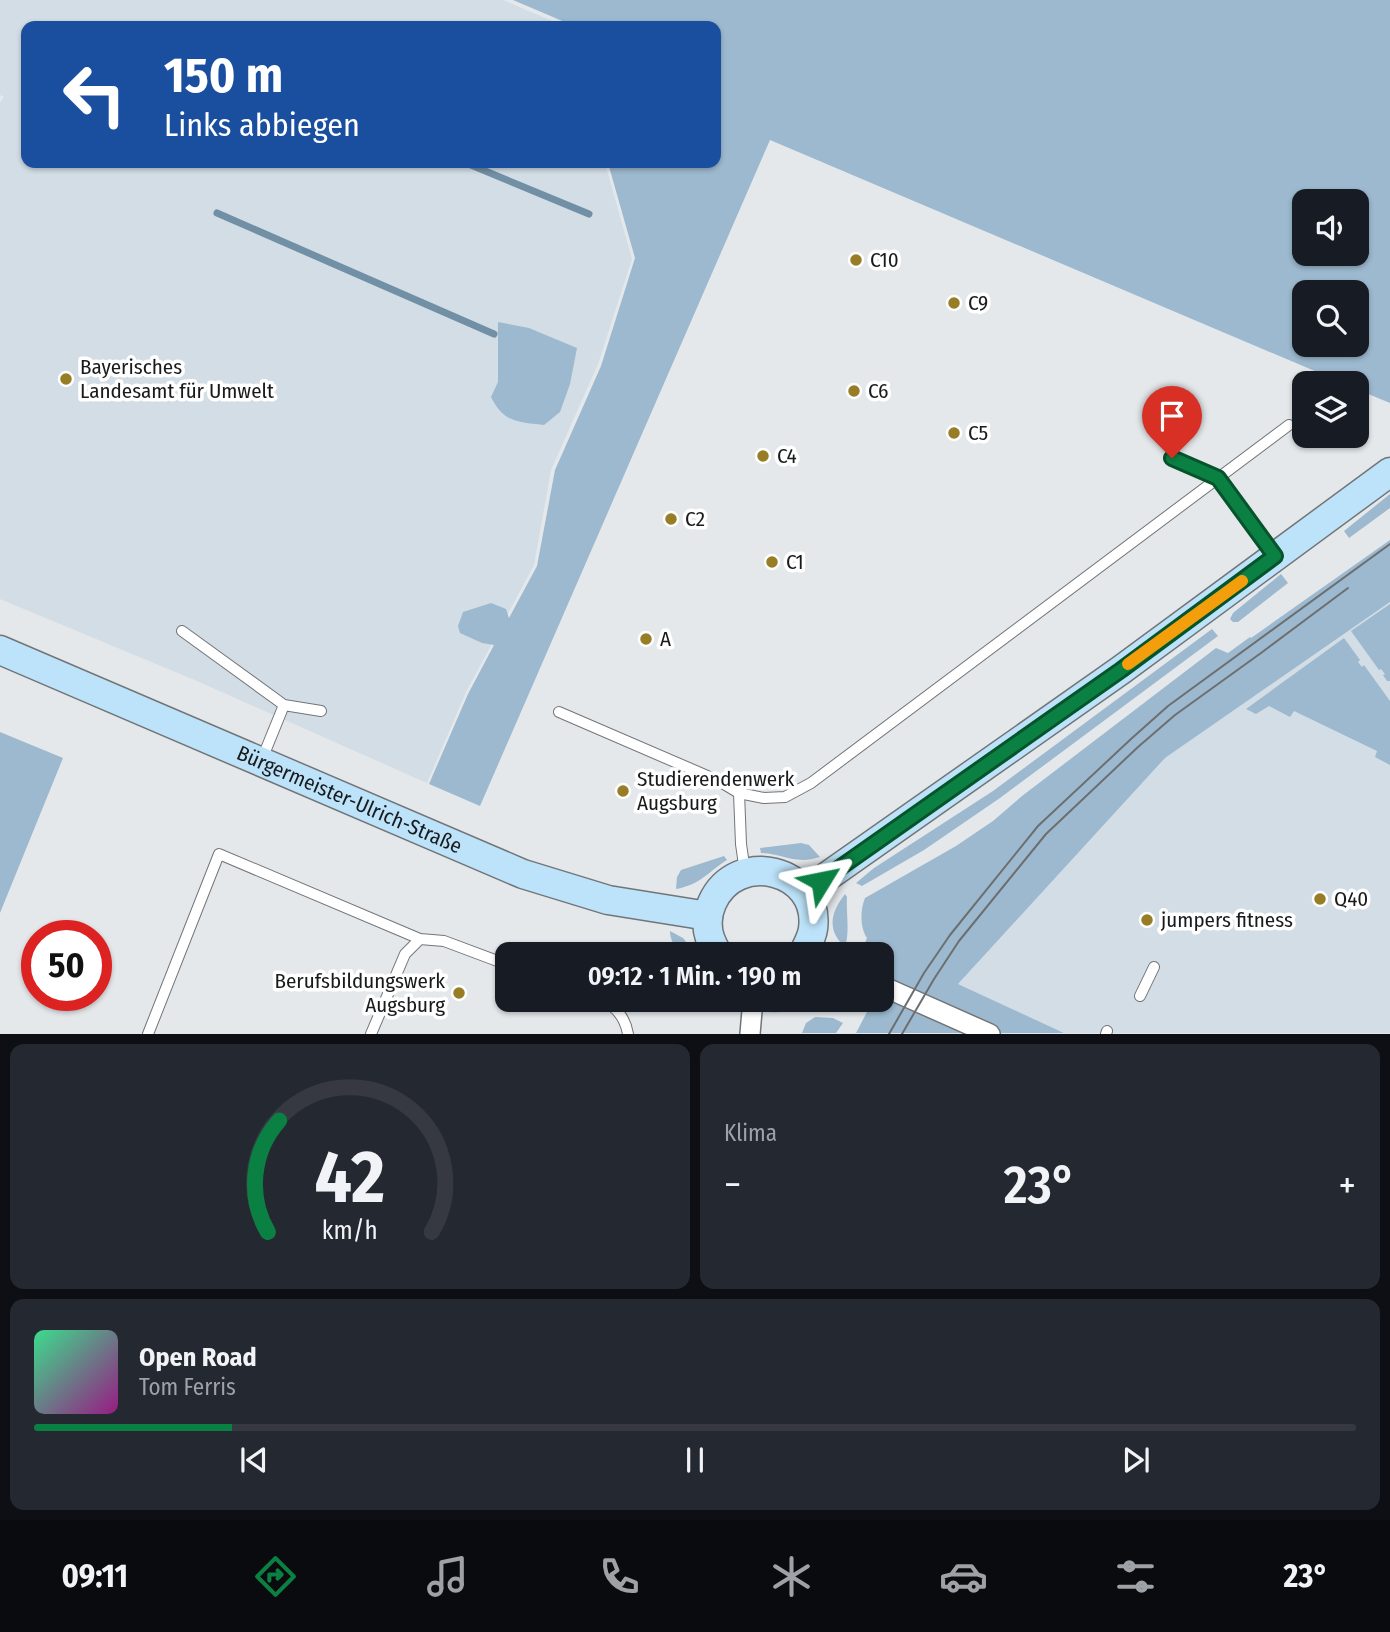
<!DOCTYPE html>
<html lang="de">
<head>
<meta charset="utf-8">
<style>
	body { margin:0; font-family:"Fira Sans Condensed",sans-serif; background:#242831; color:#f1f3f6; height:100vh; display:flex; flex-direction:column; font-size:26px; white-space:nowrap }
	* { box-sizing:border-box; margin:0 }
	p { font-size:23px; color:#9ea1a6 }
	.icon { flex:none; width:38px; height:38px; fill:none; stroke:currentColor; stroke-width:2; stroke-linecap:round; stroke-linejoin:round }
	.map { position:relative; height:1034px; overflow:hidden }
	.drawer { display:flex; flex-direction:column; gap:10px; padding:10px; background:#0d0f14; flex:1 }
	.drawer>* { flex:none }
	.top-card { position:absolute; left:21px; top:21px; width:700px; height:147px; border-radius:14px; box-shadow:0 2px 5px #0004; background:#1a4fa0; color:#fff; overflow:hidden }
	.controls { position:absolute; left:1292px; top:189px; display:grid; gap:14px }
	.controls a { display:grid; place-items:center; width:77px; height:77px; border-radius:14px; background:#171b24; box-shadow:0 2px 5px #0004; font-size:35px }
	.speed { position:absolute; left:21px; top:920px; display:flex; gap:14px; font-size:35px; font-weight:700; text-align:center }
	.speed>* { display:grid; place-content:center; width:91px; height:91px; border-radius:50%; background:#171b24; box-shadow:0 2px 5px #0004; line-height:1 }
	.speed .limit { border:10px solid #d22; background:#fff; color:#111 }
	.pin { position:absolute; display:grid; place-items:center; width:60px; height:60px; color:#fff; margin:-72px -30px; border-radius:50% 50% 50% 0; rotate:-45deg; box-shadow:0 0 7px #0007 }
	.pin .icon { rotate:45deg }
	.me { position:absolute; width:77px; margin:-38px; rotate:55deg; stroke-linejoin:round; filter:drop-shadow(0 0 5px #0008) }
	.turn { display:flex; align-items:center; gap:24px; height:147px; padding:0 28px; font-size:32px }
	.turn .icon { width:91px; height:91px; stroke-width:2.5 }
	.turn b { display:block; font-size:49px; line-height:60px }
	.big { font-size:52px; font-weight:600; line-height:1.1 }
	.drawer .widget { flex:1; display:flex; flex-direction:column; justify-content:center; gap:10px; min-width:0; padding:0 24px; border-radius:14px; background:#242831 }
	.drawer .dial { align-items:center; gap:0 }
	.dial svg { height:182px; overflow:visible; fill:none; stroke:#363941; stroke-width:7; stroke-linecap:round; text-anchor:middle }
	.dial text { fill:#f1f3f6; stroke:none }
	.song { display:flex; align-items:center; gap:21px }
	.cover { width:84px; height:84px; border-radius:10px; background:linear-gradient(135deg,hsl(150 70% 55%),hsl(310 70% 35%)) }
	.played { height:7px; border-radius:4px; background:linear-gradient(90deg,#0b8043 15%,#363941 15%) }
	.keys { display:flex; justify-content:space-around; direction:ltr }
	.heat { display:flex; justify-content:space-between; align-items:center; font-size:38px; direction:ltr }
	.drawer .tiles { flex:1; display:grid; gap:10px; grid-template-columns:1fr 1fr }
	.widget:last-child { grid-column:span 2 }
	.trip { position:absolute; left:495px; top:942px; width:399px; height:70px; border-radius:14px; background:#171b24; box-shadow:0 2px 5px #0004; font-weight:600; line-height:70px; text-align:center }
	.dock { display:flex; height:112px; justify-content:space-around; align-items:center; background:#090b0e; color:#9ea1a6 }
	.dock .icon { width:49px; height:49px }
	.dock .active { color:#0b8043 }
	.dock b { font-size:32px; color:#f1f3f6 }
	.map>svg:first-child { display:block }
</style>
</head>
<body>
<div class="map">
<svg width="1390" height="1034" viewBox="0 0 1390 1034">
	<rect width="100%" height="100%" fill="#e4e8eb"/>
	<!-- built -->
	<path fill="#d3dde5" d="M0 0H503L564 26H26V163H605L632 259 598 364 551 470 534 565 466 692 427 783 197 681 0 599V103L4 97 0 95Z
		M1390 602V1033H1064L958 984 1165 758Z"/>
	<!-- green -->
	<path fill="#9db9cf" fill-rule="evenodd" d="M513 0H1390V403L1356 389V383H1343L770 140 480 806 429 784 468 694 494 645 482 643 460 633 458 626 463 612 491 603 506 609 509 618 537 566 555 470 601 366 635 258 608 163H716V26H574ZM1304 201H1356V254H1304ZM1304 292H1356V345H1304Z
		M498 322 529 328 577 348 570 384 560 412 544 425C518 422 504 423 491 397L498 382Z
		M1390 494V508L1349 538 1344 531Z
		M1390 540V602L1165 758 958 984 1064 1033H856L867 1012 845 1004 838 999H862L872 1004 875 999H882V987L889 974 882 970V954H860L867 938C860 928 860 910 865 898L956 846 993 821 1022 796 1216 648 1228 653 1250 637 1251 638Z
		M1281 574 1288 583 1238 622H1233L1230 619 1233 613Z
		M1390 604V681H1387L1383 675 1385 674 1381 669 1379 670 1351 631Z
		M1212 629 1218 636 1000 798 924 850 862 886 856 883 874 868 993 791Z
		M1344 638 1360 660 1358 662 1362 667 1364 665 1390 701V765L1375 757 1377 751 1294 711 1290 717 1269 706 1256 714 1246 709Z
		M0 732 63 758 0 913Z
		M801 843 809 845 820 857C795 865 784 854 761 853L760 848Z
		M724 856 727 860C708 872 700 885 676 889L677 877 681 870Z
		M845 894 847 897C846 914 850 932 845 947 826 930 831 912 845 894Z
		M670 931 683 938 696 954C682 954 670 946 670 931Z
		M773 999H815C801 1011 785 1013 768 1012Z
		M815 1017 833 1018 843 1023 836 1033H802L806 1023Z"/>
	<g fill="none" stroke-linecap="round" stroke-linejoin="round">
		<!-- stream -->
		<path stroke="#718fa5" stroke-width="7" d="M466 163 589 214
			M217 213 494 334"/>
		<defs>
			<path id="lane" d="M1172 458 1218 478 1275 556
				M182 631 284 705 262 759
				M284 705 321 711
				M559 712 719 781 739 793 764 798 785 797 811 783 1289 425
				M739 793 741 844 745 872
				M1140 996 1154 967
				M599 999C615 1005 625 1017 628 1034
				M148 1034 219 854 420 939
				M371 1034 405 954 420 939 444 941 508 965
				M1106 1034 1107 1031"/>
			<path id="street" d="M882 986 990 1034
				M750 1034 753 999"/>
			<g id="secondary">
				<path id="s1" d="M0 650 523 874 608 900 708 916"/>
				<path d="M805 892 1121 670 1390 472"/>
				<path d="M718 954C707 938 704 921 712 903 736 848 821 869 813 929 812 937 807 946 803 954"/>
			</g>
		</defs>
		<!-- lane casing -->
		<use href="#lane" stroke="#727578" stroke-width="12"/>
		<!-- street casing -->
		<use href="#street" stroke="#727578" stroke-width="22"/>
		<!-- secondary casing -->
		<use href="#secondary" stroke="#727578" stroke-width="31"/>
		<!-- lane -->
		<use href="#lane" stroke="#fff" stroke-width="10"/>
		<!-- street -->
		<use href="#street" stroke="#fff" stroke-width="19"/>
		<!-- secondary -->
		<use href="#secondary" stroke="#bde3fa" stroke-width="28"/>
		<!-- tram -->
		<path stroke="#6c6f70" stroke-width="2" d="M889 1034 924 973 950 935 1038 826 1131 739 1168 706 1390 544
			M902 1034 934 979 959 941 1046 834 1138 747 1175 715 1261 653 1348 588"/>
	</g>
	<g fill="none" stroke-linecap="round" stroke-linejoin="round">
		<defs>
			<path id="route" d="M821 881 1121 670 1275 556 1218 478 1172 458"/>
		</defs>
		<!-- route casing -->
		<use href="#route" stroke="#07532c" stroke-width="18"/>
		<!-- route -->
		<use href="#route" stroke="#0b8043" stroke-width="12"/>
		<!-- slow -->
		<path stroke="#f59e0b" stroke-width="12" d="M1128 664 1242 581"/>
	</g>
	<!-- markers -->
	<g fill="#977d25" stroke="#fff" stroke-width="2.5">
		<circle cx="856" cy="260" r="7"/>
		<circle cx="954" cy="303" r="7"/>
		<circle cx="66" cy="379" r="7"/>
		<circle cx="854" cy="391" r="7"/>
		<circle cx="954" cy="433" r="7"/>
		<circle cx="763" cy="456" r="7"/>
		<circle cx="671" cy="519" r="7"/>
		<circle cx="772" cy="562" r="7"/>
		<circle cx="646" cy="639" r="7"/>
		<circle cx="623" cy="791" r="7"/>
		<circle cx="1320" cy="899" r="7"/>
		<circle cx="1147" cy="920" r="7"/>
		<circle cx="459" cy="993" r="7"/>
	</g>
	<g text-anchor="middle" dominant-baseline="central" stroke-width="7" stroke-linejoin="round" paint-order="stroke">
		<!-- poi labels -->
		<g font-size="21" fill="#191a1b" stroke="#fff" text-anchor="start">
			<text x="870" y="260">C10</text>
			<text x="968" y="303">C9</text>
			<text x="80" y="367">Bayerisches<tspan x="80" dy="24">Landesamt für Umwelt</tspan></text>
			<text x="868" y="391">C6</text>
			<text x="968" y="433">C5</text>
			<text x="777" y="456">C4</text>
			<text x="685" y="519">C2</text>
			<text x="786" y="562">C1</text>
			<text x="660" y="639">A</text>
			<text x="637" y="779">Studierendenwerk<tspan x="637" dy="24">Augsburg</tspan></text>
			<text x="1334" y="899">Q40</text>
			<text x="1161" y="920">jumpers fitness</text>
			<text x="445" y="981" text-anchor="end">Berufsbildungswerk<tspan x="445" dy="24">Augsburg</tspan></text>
		</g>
		<!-- street labels -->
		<g font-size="21" fill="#191a1b" stroke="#fff">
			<text stroke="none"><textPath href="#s1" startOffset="380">Bürgermeister-Ulrich-Straße</textPath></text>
		</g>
	</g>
</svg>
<div class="controls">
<a><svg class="icon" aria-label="sound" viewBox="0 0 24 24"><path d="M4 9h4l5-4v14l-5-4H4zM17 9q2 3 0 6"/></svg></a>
<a><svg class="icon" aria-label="search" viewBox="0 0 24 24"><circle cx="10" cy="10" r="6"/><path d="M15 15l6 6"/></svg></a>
<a><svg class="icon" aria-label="layers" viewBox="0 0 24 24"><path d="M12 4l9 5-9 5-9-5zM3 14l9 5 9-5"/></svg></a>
</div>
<div class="speed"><div class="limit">50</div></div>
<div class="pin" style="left:1172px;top:458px;background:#d93025"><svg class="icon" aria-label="arrive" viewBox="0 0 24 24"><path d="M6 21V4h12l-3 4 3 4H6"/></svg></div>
<svg class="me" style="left:821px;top:881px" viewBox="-20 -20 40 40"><path d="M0-17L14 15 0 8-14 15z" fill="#0b8043" stroke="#fff" stroke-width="4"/></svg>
<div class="trip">09:12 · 1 Min. · 190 m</div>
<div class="top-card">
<div class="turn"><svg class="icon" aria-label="left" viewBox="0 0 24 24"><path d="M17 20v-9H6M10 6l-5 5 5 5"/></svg><div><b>150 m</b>Links abbiegen</div></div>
</div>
</div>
<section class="drawer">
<div class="tiles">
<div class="widget dial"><svg viewBox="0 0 100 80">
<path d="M14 69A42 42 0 1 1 86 69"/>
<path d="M14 69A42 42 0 0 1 19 20" stroke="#0b8043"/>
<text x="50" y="56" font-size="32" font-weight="700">42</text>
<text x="50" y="72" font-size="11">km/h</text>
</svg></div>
<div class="widget"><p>Klima</p>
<div class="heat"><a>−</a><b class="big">23°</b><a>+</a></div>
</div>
<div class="widget">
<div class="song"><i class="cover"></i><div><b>Open Road</b><p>Tom Ferris</p></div></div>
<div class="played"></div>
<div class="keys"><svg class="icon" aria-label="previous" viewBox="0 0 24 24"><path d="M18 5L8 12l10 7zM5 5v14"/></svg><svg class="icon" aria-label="pause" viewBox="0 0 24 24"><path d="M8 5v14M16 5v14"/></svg><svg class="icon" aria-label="next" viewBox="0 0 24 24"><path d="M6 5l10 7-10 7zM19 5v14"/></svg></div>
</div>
</div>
</section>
<nav class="dock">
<b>09:11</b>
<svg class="icon active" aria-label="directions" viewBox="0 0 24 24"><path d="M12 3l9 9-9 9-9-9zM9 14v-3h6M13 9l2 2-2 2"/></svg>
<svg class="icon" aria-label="music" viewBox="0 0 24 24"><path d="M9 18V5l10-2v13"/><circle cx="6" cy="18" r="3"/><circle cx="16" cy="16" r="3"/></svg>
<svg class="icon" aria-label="phone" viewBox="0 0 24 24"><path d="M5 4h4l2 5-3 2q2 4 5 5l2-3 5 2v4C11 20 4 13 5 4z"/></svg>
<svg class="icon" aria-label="climate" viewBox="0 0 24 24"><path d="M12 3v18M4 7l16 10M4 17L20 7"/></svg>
<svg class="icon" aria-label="car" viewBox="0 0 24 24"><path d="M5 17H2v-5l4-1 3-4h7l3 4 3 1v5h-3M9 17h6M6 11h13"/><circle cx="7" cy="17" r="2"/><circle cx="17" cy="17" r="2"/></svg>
<svg class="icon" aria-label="filters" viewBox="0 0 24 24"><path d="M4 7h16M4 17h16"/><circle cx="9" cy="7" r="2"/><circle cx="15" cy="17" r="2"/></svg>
<b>23°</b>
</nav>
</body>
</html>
